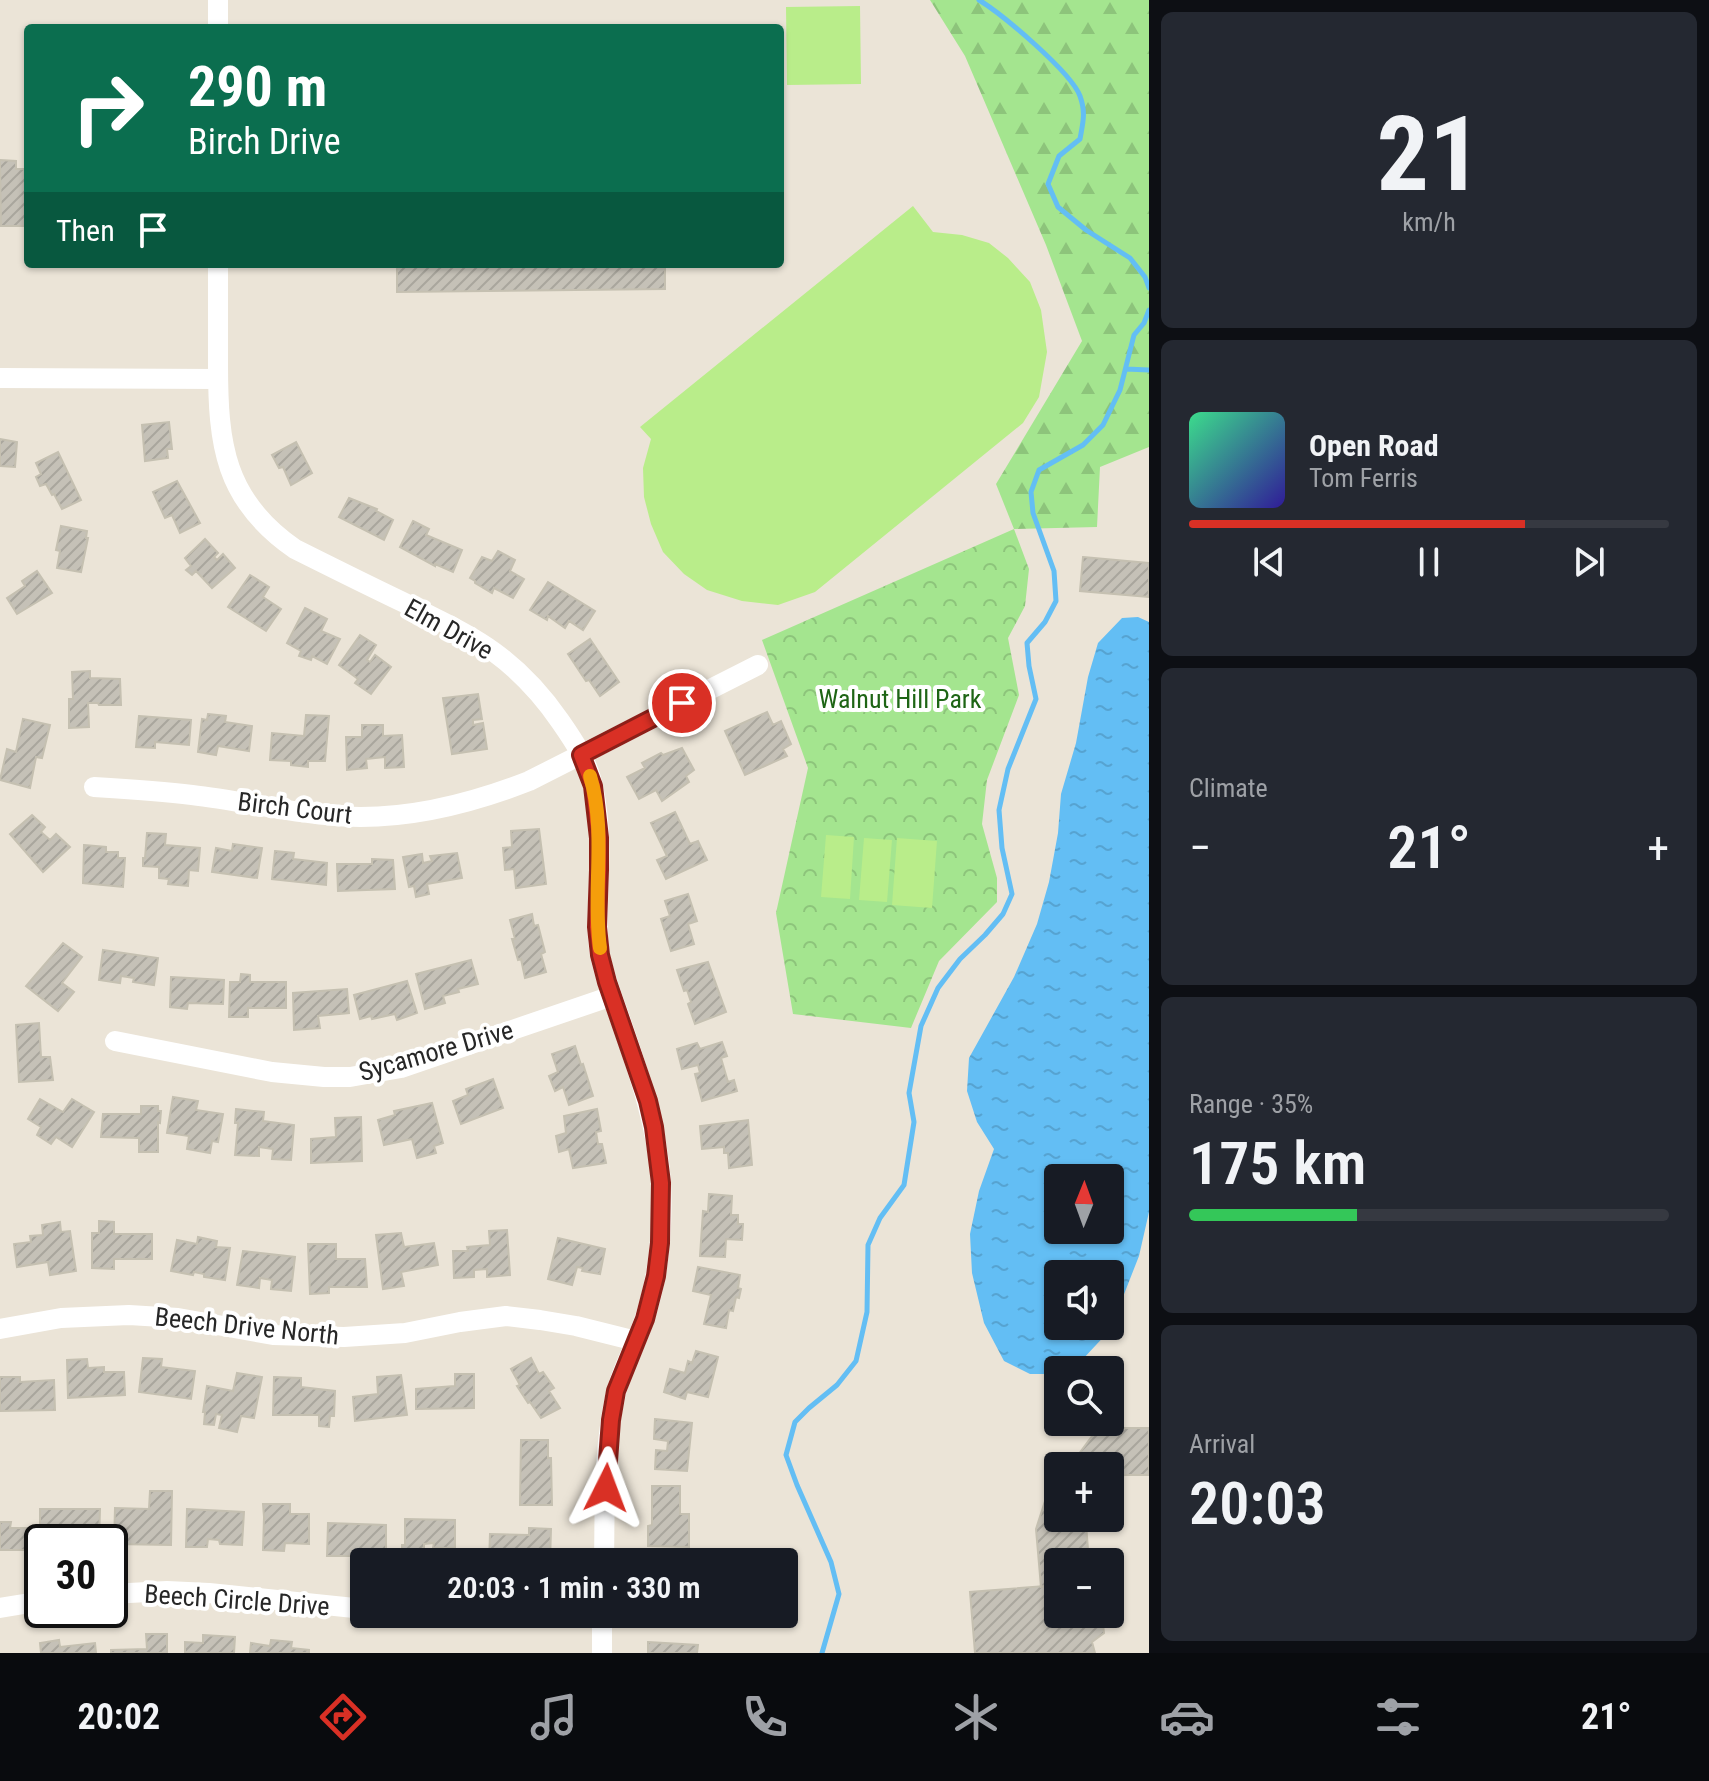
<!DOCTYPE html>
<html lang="en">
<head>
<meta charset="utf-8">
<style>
	body { margin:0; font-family:"Roboto Condensed",sans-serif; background:#242831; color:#f1f3f6; height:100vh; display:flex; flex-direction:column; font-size:30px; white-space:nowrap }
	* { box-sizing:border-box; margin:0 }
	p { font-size:26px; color:#9ea1a6 }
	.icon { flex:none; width:44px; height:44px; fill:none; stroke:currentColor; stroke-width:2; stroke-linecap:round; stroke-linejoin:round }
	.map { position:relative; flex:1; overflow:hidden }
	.drawer { display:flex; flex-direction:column; gap:12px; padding:12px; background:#0d0f14; width:560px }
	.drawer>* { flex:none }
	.banner { position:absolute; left:24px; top:24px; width:760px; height:244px; border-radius:8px; box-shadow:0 2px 6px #0004; background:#0b6e4f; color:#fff; overflow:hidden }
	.needle { width:52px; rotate:1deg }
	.buttons { position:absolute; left:1044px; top:1164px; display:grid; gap:16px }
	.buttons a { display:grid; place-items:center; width:80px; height:80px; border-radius:8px; background:#171b24; box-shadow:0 2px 6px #0004; font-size:40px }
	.speed { position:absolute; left:24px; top:1524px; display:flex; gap:16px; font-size:40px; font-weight:700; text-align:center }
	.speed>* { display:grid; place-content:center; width:104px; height:104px; border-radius:50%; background:#171b24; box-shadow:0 2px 6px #0004; line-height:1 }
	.speed .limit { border:4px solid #111; border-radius:12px; background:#fff; color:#111 }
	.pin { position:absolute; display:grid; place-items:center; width:68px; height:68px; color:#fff; margin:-34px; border:4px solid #fff; border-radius:50%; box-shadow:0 2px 8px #0007 }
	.me { position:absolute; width:88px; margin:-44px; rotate:3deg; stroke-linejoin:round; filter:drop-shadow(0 0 6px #0008) }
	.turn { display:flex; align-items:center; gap:28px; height:168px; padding:0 32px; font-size:36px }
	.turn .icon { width:104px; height:104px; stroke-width:2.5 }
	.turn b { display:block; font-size:56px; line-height:68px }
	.then { display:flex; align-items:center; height:76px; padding:0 32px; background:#0003; gap:16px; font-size:30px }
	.big { font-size:60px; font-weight:600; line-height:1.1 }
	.drawer .widget { flex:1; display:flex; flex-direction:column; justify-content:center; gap:12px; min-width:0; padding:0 28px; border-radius:12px; background:#242831 }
	.drawer .dial { align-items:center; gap:0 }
	.dial b { font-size:104px; line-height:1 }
	.song { display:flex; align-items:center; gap:24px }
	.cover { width:96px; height:96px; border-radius:12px; background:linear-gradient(135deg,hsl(150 70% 55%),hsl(250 70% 35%)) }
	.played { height:8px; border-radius:4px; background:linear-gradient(90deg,#d93025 70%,#363941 70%) }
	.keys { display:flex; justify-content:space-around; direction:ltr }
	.heat { display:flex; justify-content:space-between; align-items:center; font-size:44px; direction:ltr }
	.charge { height:12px; border-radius:6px; background:linear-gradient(90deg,#34c759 35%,#363941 0) }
	.trip { position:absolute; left:350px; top:1548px; width:448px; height:80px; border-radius:8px; background:#171b24; box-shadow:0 2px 6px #0004; font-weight:600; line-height:80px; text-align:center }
	.tab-bar { display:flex; height:128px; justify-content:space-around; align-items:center; background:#090b0e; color:#9ea1a6 }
	.tab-bar .icon { width:56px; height:56px }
	.tab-bar .on { color:#d93025 }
	.tab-bar b { font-size:36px; color:#f1f3f6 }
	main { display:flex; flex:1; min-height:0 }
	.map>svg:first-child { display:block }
</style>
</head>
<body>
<main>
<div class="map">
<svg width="1149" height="1653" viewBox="0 0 1149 1653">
	<defs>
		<pattern id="forest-firs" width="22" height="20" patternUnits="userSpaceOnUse" patternTransform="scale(2)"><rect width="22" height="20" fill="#a4e58f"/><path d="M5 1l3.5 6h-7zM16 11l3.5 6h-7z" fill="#8dc47b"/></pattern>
		<pattern id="park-crowns" width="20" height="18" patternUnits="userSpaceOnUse" patternTransform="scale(2)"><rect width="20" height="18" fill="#a4e58f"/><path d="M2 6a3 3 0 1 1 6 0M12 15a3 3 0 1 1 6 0" fill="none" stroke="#8dc47b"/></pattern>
		<pattern id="water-ripples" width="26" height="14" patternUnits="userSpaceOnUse" patternTransform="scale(2)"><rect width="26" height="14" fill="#63bef4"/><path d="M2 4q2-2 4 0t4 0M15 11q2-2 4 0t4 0" fill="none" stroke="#56a3d1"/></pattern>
		<pattern id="building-hatch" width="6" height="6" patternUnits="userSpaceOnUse" patternTransform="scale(2)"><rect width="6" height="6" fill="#c5c1b7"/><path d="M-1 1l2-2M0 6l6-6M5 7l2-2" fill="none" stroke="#a9a69d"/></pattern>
	</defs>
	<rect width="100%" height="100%" fill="#ebe4d7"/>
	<!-- forest -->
	<path fill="url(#forest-firs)" d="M930 0H1149V447L1100 467 1097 527 1014 529 996 484 1082 341 1046 245 965 56Z"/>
	<!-- park -->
	<path fill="url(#park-crowns)" d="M1014 529 1029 569 1025 606 1008 638 1019 695 987 780 982 824 997 878V902L939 961 911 1028 793 1014 776 913 808 768 762 640Z"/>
	<!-- pitch -->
	<path fill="#b9ed8a" d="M860 6 861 84 787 85 786 7Z
		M913 206 933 232 962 235 989 243 1008 258 1030 282 1041 310 1047 352 1039 397 1023 423 815 592 778 605 742 601 707 590 684 574 663 552 651 524 644 497 643 468 651 439 640 427Z
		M826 835 854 837 850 899 821 897Z
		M864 838 892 840 887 902 859 900Z
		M897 838 937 841 932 908 892 905Z"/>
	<!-- water -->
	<path fill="url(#water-ripples)" fill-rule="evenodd" d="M1138 617 1149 622V1212L1139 1256 1110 1330 1082 1360 1063 1370H1058V1373L1054 1374H1030L1004 1361 984 1323 972 1273 970 1234 979 1191 994 1149 977 1122 967 1091 969 1058 1014 977 1037 924 1049 882 1058 833 1061 794 1076 743 1088 677 1098 643 1122 618ZM1058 1178H1110V1230H1058ZM1058 1274H1110V1326H1058Z"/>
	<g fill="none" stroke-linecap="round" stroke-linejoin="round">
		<!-- stream -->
		<path stroke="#63bef4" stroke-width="5" d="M979 0C1002 14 1071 72 1080 96 1086 113 1083 122 1080 139L1059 156 1048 184 1058 207 1086 230 1130 258 1145 277 1149 288
			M1126 369 1149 370
			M822 1653 839 1594 831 1562 797 1485 786 1455 795 1422 809 1408 837 1385 856 1361 867 1312 868 1245 880 1218 904 1185 914 1122 909 1093 921 1026 938 988 960 959 985 935 1003 914 1012 894 1002 848 999 810 1008 769 1036 699 1029 666 1027 643 1045 622 1056 601 1054 571 1033 513 1031 492 1039 470 1083 445 1103 425 1120 390 1134 335 1144 323 1149 310"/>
	</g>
	<!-- building -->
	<path fill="url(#building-hatch)" stroke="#c5c0b1" stroke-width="2" d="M0 160 16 161V169H28V226H1Z
		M397 264H665V289L397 292Z
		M169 422 172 449H167L168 458 145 461 142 425Z
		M0 439 17 442 15 467 0 466Z
		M296 442 312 473 291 485 283 467 279 468 272 455Z
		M58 452 81 500 62 509 54 494 52 495 46 484 40 486 36 477 41 474 36 463Z
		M177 481 200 523 180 533 172 515 165 518 153 492Z
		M349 498 377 509 376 511 393 520 384 540 339 517Z
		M413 521 429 529 426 535 462 550 453 572 435 564V566L400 547Z
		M61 526 87 531 86 538H88L81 572 57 568 60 551 56 550Z
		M205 539 218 553 214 557 217 560 223 554 235 568 212 588 196 571 192 575 186 570 191 566 185 558Z
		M498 551 515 560 510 571 524 579 513 598 494 588 492 593 475 583V581L470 578 482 557 492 561Z
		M1083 557 1149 563V597L1080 591Z
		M37 571 52 593 17 614 7 598 25 586 22 581Z
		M250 575 269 587 263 597 281 609 266 631 228 607Z
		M548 582 595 611 583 630 569 621 565 628 548 616 547 620 530 610Z
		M305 608 327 619 321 631 340 639 327 664 312 656 311 660 299 656 301 651 287 643Z
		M360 635 376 645 367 660 370 662 375 655 391 667 371 694 355 683 358 679 339 665Z
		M590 639 619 682 600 696 589 680 586 681 568 654Z
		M90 671V678L120 679 121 705H99L98 703H88L89 727 69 728V699H73L72 672Z
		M478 694 482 719 473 720V725L483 723 487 749 452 754 443 698Z
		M767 712 773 725 781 721 791 744 783 749 787 756 745 775 725 731Z
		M208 714 226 716 225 722 252 726 249 751 218 746 216 755 198 752 202 719 207 720Z
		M306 715 329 716 325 761H308V767L291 765V761L270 760 272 733 304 736Z
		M139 716 191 720 189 745 155 742V748L136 747Z
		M23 719 50 725 42 758 36 757 30 788 0 780 7 749 16 752Z
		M362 725H383V736L402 735 404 767 385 768V757L366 759 367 768 347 770 346 737H362Z
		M682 748 694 770 686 776 689 782 662 801 656 790 639 799 627 777 645 768 642 763 661 753 663 755Z
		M675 812 690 844 698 841 707 860 666 879 657 860 667 856 651 823Z
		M32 815 45 827 41 832 50 840 56 834 70 847 43 872 10 834Z
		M539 829 546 884 516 888 514 869 505 870 503 848 512 847 511 831Z
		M147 833 166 834 165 845 200 848 198 871 189 870 188 886 168 884 169 879 159 878V867L143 866V858H145Z
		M233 844 262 848 257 878 212 872 216 848 232 851Z
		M84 845 106 847V852H118V858H125L123 887 83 883Z
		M275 851 294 853 293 859 327 863 326 885 272 879Z
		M457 853 462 878 427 884 429 894 416 897 414 886 409 887 403 857 422 854 423 863 432 861 430 856Z
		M372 859 393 860 395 889 338 891 337 864H372Z
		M688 894 697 921 688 924 694 944 671 951 661 919 670 916 665 901Z
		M532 914 534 926 538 925 545 952 541 954 546 972 525 978 521 959 518 960 512 939H515L510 920Z
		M63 943 82 957 62 983 74 992 58 1011 26 986Z
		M103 950 158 958 154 985 133 982 134 978 121 976 120 983 99 980Z
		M471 960 478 984 458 989 459 992 443 996 445 1003 425 1009 416 974Z
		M708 962 726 1012 695 1024 688 1004 691 1002 687 990 684 991 677 970Z
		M241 974 250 975V982H286V1008H248V1017H229L230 982H240Z
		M171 977 224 980 223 1004 188 1003 187 1009 170 1007Z
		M407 981 417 1013 397 1020 395 1014 372 1019 371 1016 360 1019 354 995Z
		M347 989 349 1013 318 1016 320 1028 294 1030 293 993Z
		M39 1023 41 1057H50L53 1080 19 1082 16 1025Z
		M722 1042 727 1056 721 1058 728 1082 734 1080 737 1091 702 1101 695 1074 700 1073 698 1065 682 1069 677 1049 697 1043 700 1049Z
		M575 1046 581 1065 583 1064 593 1096 569 1105 563 1087 555 1091 549 1076 558 1072 552 1054Z
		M493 1079 503 1108 461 1124 453 1101 468 1095 466 1089Z
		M173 1097 198 1101 196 1110 223 1114 218 1142 212 1141 210 1153 187 1149 189 1136 167 1133Z
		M40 1099 63 1112 72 1099 94 1112 72 1147 56 1137 51 1144 37 1135 41 1127 28 1119Z
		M432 1103 443 1143 434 1146 436 1153 417 1158 412 1139 384 1145 378 1120 395 1115 394 1111Z
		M141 1106H158V1111H161L160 1123 158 1122V1152H139V1138L101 1137 103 1114H141Z
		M236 1109 264 1112 263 1121 294 1125 291 1160 272 1159 273 1149 259 1147V1156L235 1155 238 1123H235Z
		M597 1109 601 1131 596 1132 598 1144H602L606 1163 573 1168 569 1149 559 1152 556 1136 566 1133 564 1116Z
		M361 1117 362 1161 311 1163V1139L336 1137 335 1118Z
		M748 1120 752 1165 729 1168 728 1153H724V1147L702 1149 700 1126Z
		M709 1194 732 1196 731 1215H738V1224H743L742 1240 726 1239 725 1257 700 1256 703 1211 708 1212Z
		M99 1221 114 1222V1234H152V1259H114V1269L92 1268V1233H99Z
		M60 1222 61 1232 70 1231 76 1271 50 1275 48 1262 17 1267 14 1244 31 1242 30 1236 43 1235 42 1225Z
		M507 1230 510 1275 487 1277V1269L474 1270V1277L454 1278 453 1251H468L467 1247 490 1245 489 1231Z
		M401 1233 404 1247 434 1243 438 1265 401 1272 404 1286 383 1289 376 1235Z
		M198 1237 217 1241 216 1247 230 1248 225 1280 204 1277V1274L194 1272 193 1275 171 1271 177 1240 197 1244Z
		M558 1238 605 1249 600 1274 582 1271 583 1268 577 1267 572 1285 548 1279Z
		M308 1244H336V1259H365L367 1287H329V1293L310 1294Z
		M243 1251 295 1257 291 1291 271 1289 272 1280 260 1278 259 1288 237 1285Z
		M698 1267 740 1275 738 1288 741 1289 739 1298 736 1297 733 1311 729 1310 726 1328 704 1324 711 1295 693 1291Z
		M696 1351 718 1357 708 1397 687 1392 685 1399 664 1392 670 1369 685 1373 688 1361 692 1363Z
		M143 1358 162 1359 161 1367 195 1371 191 1399 139 1392Z
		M531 1358 539 1374 543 1372 554 1388 549 1391 560 1408 541 1418 530 1402 528 1403 517 1386 520 1385 511 1369Z
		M87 1359 88 1368 104 1367V1372H124L125 1395 68 1398 67 1360Z
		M237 1373 262 1377 254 1418 241 1416 237 1432 219 1428 222 1415 216 1414 214 1425 204 1424 205 1412H203L207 1386 233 1391Z
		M455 1374H474V1408L416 1409V1389L455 1386Z
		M401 1375 407 1415 355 1421 353 1397 378 1394 377 1377Z
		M0 1377H20V1382L54 1380 55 1410 0 1411Z
		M274 1377 301 1378V1387L335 1391 334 1416H330L329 1427 319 1426V1415H273Z
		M655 1419 692 1423 687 1471 655 1469 656 1450 667 1451 668 1441 654 1439Z
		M1098 1428H1149V1475H1124L1110 1493V1466H1070Z
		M521 1440H548V1458H551L552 1505H520Z
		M1058 1481V1518H1091L1086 1524 1089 1562H1058V1585L1041 1587 1036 1529 1046 1498Z
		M652 1486H680V1514H689V1547L648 1546V1526L652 1525Z
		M150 1491H172L171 1545 114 1544 115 1508 149 1509Z
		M263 1504H290V1514H309V1544L285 1543 284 1551 263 1550 264 1517Z
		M40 1509H100L99 1542H78V1535H40Z
		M187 1509 244 1512 242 1545 220 1544 219 1540 208 1539 207 1547H186Z
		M405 1519 455 1520V1548H433L434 1543 424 1544V1562H402V1545H405Z
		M0 1522H11L10 1528H28V1550H0Z
		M328 1523 386 1525V1556H327Z
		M529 1528 551 1529 550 1562H489L490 1534 529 1535Z
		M649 1555 688 1556 689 1562H649Z
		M1058 1585V1614H1102L1104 1633 1092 1642 1095 1653H975L970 1592Z
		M649 1614H689V1620L649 1619Z
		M146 1634H167V1653H111V1650L147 1649Z
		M203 1635 235 1637 234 1653H185V1642L203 1643Z
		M59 1640 60 1647 95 1643 96 1653H41L40 1643Z
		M271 1640 292 1642 291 1648 309 1650V1653H250L251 1643 270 1646Z
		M648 1642 698 1645 697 1653H648Z"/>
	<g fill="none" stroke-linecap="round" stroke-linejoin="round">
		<!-- minor -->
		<path stroke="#fff" stroke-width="20" d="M218 0V28
			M218 264C218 297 218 330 218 364 218 444 224 500 295 549 333 568 371 587 409 605 438 620 468 633 494 652 520 671 542 695 560 721 574 741 588 762 593 786 599 813 600 843 599 870 599 899 595 927 600 955 605 979 614 1001 622 1024 640 1077 657 1126 661 1182 663 1228 659 1277 644 1320 636 1345 622 1368 616 1393 603 1448 605 1506 604 1562
			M0 378 218 379
			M94 787C127 789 160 791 192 795 237 800 281 811 326 815 395 823 465 806 529 781L758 665
			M115 1041 272 1072 324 1077H350L401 1068 612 996
			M0 1329 61 1318 129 1315 178 1318 273 1335 344 1337 405 1333 460 1322 506 1316 540 1320 576 1326 636 1341
			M110 1594 167 1591 209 1593 364 1609
			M0 1608 42 1601
			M495 1614 602 1615
			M602 1653V1614"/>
	</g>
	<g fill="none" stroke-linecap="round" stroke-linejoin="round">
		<defs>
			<path id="route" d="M606 1488 611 1420 616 1391 645 1319 656 1276 660 1243 661 1183 654 1127 648 1101 607 982 600 955 597 927 599 870V838L593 786 581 755 682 703"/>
		</defs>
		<!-- route casing -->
		<use href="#route" stroke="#8d1f18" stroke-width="20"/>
		<!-- route -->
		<use href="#route" stroke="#d93025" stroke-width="14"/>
		<!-- slow -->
		<path stroke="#f59e0b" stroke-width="14" d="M590 776C607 832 592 892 600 948"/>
	</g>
	<g text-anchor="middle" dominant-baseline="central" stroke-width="8" stroke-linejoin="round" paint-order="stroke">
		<!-- street labels -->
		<g font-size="26" fill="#272727" stroke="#fff">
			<text transform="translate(449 629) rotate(29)">Elm Drive</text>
			<text transform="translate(295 808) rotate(7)">Birch Court</text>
			<text transform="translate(436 1051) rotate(-16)">Sycamore Drive</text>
			<text transform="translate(247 1326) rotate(6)">Beech Drive North</text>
			<text transform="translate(237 1600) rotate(4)">Beech Circle Drive</text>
		</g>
		<!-- park labels -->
		<g font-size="26" fill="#1e6515" stroke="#fff">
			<text x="900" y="699">Walnut Hill Park</text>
		</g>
	</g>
</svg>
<div class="buttons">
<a><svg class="needle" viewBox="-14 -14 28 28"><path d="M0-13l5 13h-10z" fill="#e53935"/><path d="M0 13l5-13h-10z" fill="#9ea1a6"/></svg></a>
<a><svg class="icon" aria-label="sound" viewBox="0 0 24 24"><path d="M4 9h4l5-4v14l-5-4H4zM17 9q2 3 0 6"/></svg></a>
<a><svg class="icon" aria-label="search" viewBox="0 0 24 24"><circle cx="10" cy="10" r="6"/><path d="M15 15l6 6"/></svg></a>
<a>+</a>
<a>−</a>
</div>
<div class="speed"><div class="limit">30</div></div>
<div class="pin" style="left:682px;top:703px;background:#d93025"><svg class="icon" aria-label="arrive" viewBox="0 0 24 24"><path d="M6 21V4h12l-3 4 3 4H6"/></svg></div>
<svg class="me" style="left:606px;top:1488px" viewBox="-20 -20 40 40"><path d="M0-17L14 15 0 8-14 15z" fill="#d93025" stroke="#fff" stroke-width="4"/></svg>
<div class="trip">20:03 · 1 min · 330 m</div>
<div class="banner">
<div class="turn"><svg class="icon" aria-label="right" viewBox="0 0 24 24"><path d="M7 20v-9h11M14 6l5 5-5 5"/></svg><div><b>290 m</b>Birch Drive</div></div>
<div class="then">Then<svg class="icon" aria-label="arrive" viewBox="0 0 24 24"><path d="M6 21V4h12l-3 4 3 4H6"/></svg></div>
</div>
</div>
<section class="drawer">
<div class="widget dial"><b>21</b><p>km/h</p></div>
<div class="widget">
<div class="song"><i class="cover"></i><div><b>Open Road</b><p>Tom Ferris</p></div></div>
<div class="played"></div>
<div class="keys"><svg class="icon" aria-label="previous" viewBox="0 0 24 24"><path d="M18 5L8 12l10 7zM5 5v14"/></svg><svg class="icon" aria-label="pause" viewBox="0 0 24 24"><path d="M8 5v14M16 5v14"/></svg><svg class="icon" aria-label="next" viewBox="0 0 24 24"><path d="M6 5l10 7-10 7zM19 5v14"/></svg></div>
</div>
<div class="widget"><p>Climate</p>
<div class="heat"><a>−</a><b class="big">21°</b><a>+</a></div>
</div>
<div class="widget"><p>Range · 35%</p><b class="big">175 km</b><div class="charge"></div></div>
<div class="widget"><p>Arrival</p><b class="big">20:03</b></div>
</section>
</main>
<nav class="tab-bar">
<b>20:02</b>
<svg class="icon on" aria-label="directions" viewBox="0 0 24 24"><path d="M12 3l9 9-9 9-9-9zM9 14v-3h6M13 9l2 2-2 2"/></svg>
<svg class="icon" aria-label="music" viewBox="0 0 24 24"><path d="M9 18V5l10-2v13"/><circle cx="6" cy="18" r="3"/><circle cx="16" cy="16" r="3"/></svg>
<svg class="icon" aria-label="phone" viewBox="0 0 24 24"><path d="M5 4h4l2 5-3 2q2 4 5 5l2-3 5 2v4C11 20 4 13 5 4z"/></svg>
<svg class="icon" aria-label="climate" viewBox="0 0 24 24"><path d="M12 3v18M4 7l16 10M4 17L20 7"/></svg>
<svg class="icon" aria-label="car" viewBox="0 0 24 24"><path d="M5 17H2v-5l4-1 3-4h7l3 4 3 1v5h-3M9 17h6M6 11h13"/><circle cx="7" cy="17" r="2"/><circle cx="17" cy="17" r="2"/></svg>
<svg class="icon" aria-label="filters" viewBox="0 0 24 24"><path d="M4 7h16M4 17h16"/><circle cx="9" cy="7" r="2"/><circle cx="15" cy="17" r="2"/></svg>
<b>21°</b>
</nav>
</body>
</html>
